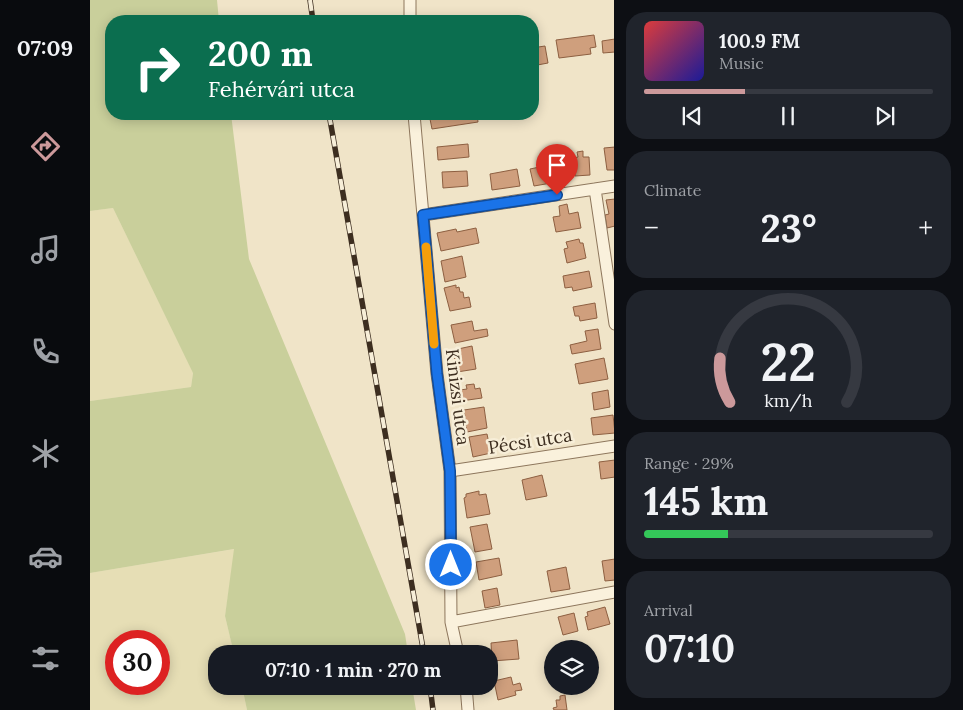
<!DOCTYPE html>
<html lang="en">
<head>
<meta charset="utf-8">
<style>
	body { margin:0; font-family:Lora,serif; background:#20242c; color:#f1f3f6; height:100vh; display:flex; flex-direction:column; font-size:19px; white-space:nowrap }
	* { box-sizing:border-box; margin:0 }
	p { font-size:16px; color:#9ea1a6 }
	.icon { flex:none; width:28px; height:28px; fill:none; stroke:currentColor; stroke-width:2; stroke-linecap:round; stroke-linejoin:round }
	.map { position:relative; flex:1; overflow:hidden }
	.panel { display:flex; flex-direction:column; gap:12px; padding:12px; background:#0d0f14; width:349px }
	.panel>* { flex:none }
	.hud { position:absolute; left:15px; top:15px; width:434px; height:105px; border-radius:20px; box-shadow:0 2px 12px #0003; background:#0b6e4f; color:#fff; overflow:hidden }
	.tools { position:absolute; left:454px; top:640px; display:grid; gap:10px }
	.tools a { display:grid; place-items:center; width:55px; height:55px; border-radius:50%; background:#171b24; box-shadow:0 2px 12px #0003; font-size:25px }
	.speed { position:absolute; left:15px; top:630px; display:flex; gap:10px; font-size:25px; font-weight:700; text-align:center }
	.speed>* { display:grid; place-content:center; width:65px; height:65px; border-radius:50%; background:#171b24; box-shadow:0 2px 12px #0003; line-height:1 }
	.speed .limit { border:8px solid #d22; background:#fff; color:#111 }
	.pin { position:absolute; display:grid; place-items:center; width:42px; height:42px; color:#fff; margin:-51px -21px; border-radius:50% 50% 50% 0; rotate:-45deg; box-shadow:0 0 5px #0007 }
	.pin .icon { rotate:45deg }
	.me { position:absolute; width:55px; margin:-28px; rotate:0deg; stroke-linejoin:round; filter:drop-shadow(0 0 4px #0008) }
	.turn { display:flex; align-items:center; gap:18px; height:105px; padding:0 20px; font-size:22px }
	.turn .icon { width:65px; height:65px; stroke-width:2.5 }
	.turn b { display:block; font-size:35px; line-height:42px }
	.big { font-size:38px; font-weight:700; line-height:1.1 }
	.panel .card { flex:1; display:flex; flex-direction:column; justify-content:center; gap:8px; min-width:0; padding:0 18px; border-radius:20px; background:#20242c }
	.panel .dial { align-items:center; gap:0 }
	.dial svg { height:130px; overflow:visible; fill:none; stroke:#363941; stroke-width:7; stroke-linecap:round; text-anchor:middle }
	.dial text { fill:#f1f3f6; stroke:none }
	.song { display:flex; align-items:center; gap:15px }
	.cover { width:60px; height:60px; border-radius:8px; background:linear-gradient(135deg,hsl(0 70% 55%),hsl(240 70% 35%)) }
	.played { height:5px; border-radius:2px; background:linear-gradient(90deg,#cc999b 35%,#363941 35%) }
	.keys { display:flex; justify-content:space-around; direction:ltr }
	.heat { display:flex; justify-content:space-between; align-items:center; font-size:28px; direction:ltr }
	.charge { height:8px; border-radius:4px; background:linear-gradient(90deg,#34c759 29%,#363941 0) }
	.trip { position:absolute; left:118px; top:645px; width:290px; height:50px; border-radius:20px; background:#171b24; box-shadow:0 2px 12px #0003; font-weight:700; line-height:50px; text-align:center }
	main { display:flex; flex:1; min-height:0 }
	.tab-bar { display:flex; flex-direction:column; width:90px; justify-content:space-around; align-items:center; background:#090b0e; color:#9ea1a6 }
	.tab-bar .icon { width:35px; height:35px }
	.tab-bar .selected { color:#cc999b }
	.tab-bar b { font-size:22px; color:#f1f3f6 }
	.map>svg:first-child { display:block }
</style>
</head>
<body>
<main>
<nav class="tab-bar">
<b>07:09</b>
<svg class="icon selected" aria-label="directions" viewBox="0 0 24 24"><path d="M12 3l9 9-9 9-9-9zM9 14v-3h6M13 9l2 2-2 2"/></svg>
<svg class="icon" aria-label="music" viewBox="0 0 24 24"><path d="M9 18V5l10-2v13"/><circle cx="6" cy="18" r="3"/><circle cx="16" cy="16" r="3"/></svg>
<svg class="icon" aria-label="phone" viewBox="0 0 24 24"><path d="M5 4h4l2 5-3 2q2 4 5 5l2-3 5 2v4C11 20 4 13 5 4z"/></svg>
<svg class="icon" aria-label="climate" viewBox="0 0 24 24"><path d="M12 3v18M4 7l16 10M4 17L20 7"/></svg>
<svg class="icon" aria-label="car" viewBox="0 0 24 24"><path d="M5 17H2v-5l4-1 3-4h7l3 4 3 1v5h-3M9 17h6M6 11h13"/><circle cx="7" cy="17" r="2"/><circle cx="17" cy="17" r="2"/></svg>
<svg class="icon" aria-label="filters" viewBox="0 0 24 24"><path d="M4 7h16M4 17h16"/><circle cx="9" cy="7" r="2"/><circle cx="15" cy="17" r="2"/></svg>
</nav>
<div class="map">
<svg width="525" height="710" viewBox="0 0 525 710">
	<rect width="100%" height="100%" fill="#f0e4c8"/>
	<!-- farmland -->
	<path fill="#e6deb5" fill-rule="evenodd" d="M23 208 103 372 101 387 0 401V211Z
		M145 549 135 616 144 654H126V686H152L157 710H0V573ZM26 641H69V684H26Z"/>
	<!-- green -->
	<path fill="#c9cf9b" d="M0 0H127L129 21H21V114H141L159 259 315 634 318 654H144L135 616 144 549 0 573V401L101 387 103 373 23 208 0 211Z
		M152 686H322L326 710H157Z"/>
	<!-- building -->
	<path fill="#cf9f7d" stroke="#8d5f41" d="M504 35 506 47 500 48 501 54 469 58 466 40Z
		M525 39V52L513 53 512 41Z
		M455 46 458 63 442 66V48Z
		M339 114H358V115L387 114 388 122 342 129Z
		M378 144 379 157 348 160 347 147Z
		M525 147V170H517L514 148Z
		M493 151V157H499L500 175 485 176 484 158 488 157 487 152Z
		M464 164 467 182 444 186 440 169Z
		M427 169 430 186 402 190 400 174Z
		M377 171 378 186 353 188 352 172Z
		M525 199V226L517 228 515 215 519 214 516 200Z
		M477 204 479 214 488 212 491 228 466 232 463 217 470 216 469 206Z
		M386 228 389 243 351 251 347 233 366 229 367 232Z
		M489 239 490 243H493L496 258 477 263 474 249 478 248 476 242Z
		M372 256 376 277 355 282 351 261Z
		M499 271 502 287 483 291 482 287 475 288 473 276Z
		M366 285V288L369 287 370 292H373L374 298 379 297 381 307 360 311 354 288Z
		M505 303 507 318 490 321 489 316H485L483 307Z
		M382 321 384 331 397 329 398 336 365 343 361 325Z
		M508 329 511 349 482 354 480 345 497 341 495 331Z
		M382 346 386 369 367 372 364 355 369 354 368 349Z
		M514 358 518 379 489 384 485 364Z
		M384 384 385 389 390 388 392 398 371 401 370 390 377 389 376 385Z
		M518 390 520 407 504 410 502 393Z
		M394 407 397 428 377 432 374 410Z
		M523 415 525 433 503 435 501 418Z
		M397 434 401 453 383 457 379 437Z
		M525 460V477L511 479 509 462Z
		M452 475 457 496 436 500 432 480Z
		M389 491V495L396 494 400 514 377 518 374 498 376 497V494Z
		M397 524 402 549 385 552 380 527Z
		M409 558 412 575 389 580 386 562Z
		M525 559V580L515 581 512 561Z
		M476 567 480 589 461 592 457 571Z
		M407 588 410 605 395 608 392 591Z
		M515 607 520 624 498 630 495 617 498 616 497 612Z
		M484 613 488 631 473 635 468 617Z
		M427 640 429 659 402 661 401 643Z
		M421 677 423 685 430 683 432 690 425 691 426 695 408 700 404 681Z
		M475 695 477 710H464L463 708 467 707 466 700H470V696Z"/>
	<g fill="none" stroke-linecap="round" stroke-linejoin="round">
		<defs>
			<path id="street" d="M320 21V0
				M324 114 347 374 360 471 361 622 368 654
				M505 189 525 324
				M333 215 525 186
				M360 471 525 446
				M361 622 525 592
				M376 686 378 710"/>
		</defs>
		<!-- street casing -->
		<use href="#street" stroke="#8d765c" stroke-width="13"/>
		<!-- street -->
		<use href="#street" stroke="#faf1dc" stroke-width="11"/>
		<defs>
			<path id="rail" d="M220 0 223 21
				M239 114 334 654
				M340 686 343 710"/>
		</defs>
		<!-- rail casing -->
		<use href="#rail" stroke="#3d2e20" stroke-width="5.5"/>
		<!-- rail -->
		<use href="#rail" stroke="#f7eed8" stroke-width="4" stroke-dasharray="11" stroke-linecap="butt"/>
	</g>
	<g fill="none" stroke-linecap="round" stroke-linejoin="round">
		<defs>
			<path id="route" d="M361 565 360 471 347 374 333 215 467 195"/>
		</defs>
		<!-- route casing -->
		<use href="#route" stroke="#114b97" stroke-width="12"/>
		<!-- route -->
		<use href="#route" stroke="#1a73e8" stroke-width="9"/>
		<!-- slow -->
		<path stroke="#f59e0b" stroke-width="9" d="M336 247 344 344"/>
	</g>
	<g text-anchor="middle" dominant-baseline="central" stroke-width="5" stroke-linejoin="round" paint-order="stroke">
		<!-- street labels -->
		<g font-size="18" fill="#3d2e20" stroke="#f7eed8">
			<text transform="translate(368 397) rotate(83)">Kinizsi utca</text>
			<text transform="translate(440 441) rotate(-9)">Pécsi utca</text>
		</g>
	</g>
</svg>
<div class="tools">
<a><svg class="icon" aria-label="layers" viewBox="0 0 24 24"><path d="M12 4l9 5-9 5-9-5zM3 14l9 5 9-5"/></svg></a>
</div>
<div class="speed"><div class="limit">30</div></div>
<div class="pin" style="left:467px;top:195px;background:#d93025"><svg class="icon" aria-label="arrive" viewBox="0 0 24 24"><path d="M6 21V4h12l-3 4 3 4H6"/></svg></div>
<svg class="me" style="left:361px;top:565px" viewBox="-20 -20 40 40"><circle r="17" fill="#1a73e8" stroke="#fff" stroke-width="3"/><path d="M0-11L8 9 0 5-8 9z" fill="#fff"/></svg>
<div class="trip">07:10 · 1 min · 270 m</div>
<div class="hud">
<div class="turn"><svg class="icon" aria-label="right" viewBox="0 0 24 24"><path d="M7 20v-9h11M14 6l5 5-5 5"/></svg><div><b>200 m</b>Fehérvári utca</div></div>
</div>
</div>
<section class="panel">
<div class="card">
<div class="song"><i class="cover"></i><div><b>100.9 FM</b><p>Music</p></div></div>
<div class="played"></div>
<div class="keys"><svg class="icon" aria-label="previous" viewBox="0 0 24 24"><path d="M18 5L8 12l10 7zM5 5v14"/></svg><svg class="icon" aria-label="pause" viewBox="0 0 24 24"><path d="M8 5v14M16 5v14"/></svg><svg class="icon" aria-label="next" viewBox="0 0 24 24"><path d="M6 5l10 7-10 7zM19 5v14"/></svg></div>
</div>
<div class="card"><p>Climate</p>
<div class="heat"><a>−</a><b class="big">23°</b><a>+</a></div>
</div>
<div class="card dial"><svg viewBox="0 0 100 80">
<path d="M14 69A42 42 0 1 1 86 69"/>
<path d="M14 69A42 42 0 0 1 8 42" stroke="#cc999b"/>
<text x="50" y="56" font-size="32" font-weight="700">22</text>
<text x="50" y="72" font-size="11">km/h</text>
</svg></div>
<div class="card"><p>Range · 29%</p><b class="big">145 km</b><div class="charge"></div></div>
<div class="card"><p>Arrival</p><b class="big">07:10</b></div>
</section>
</main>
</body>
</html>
